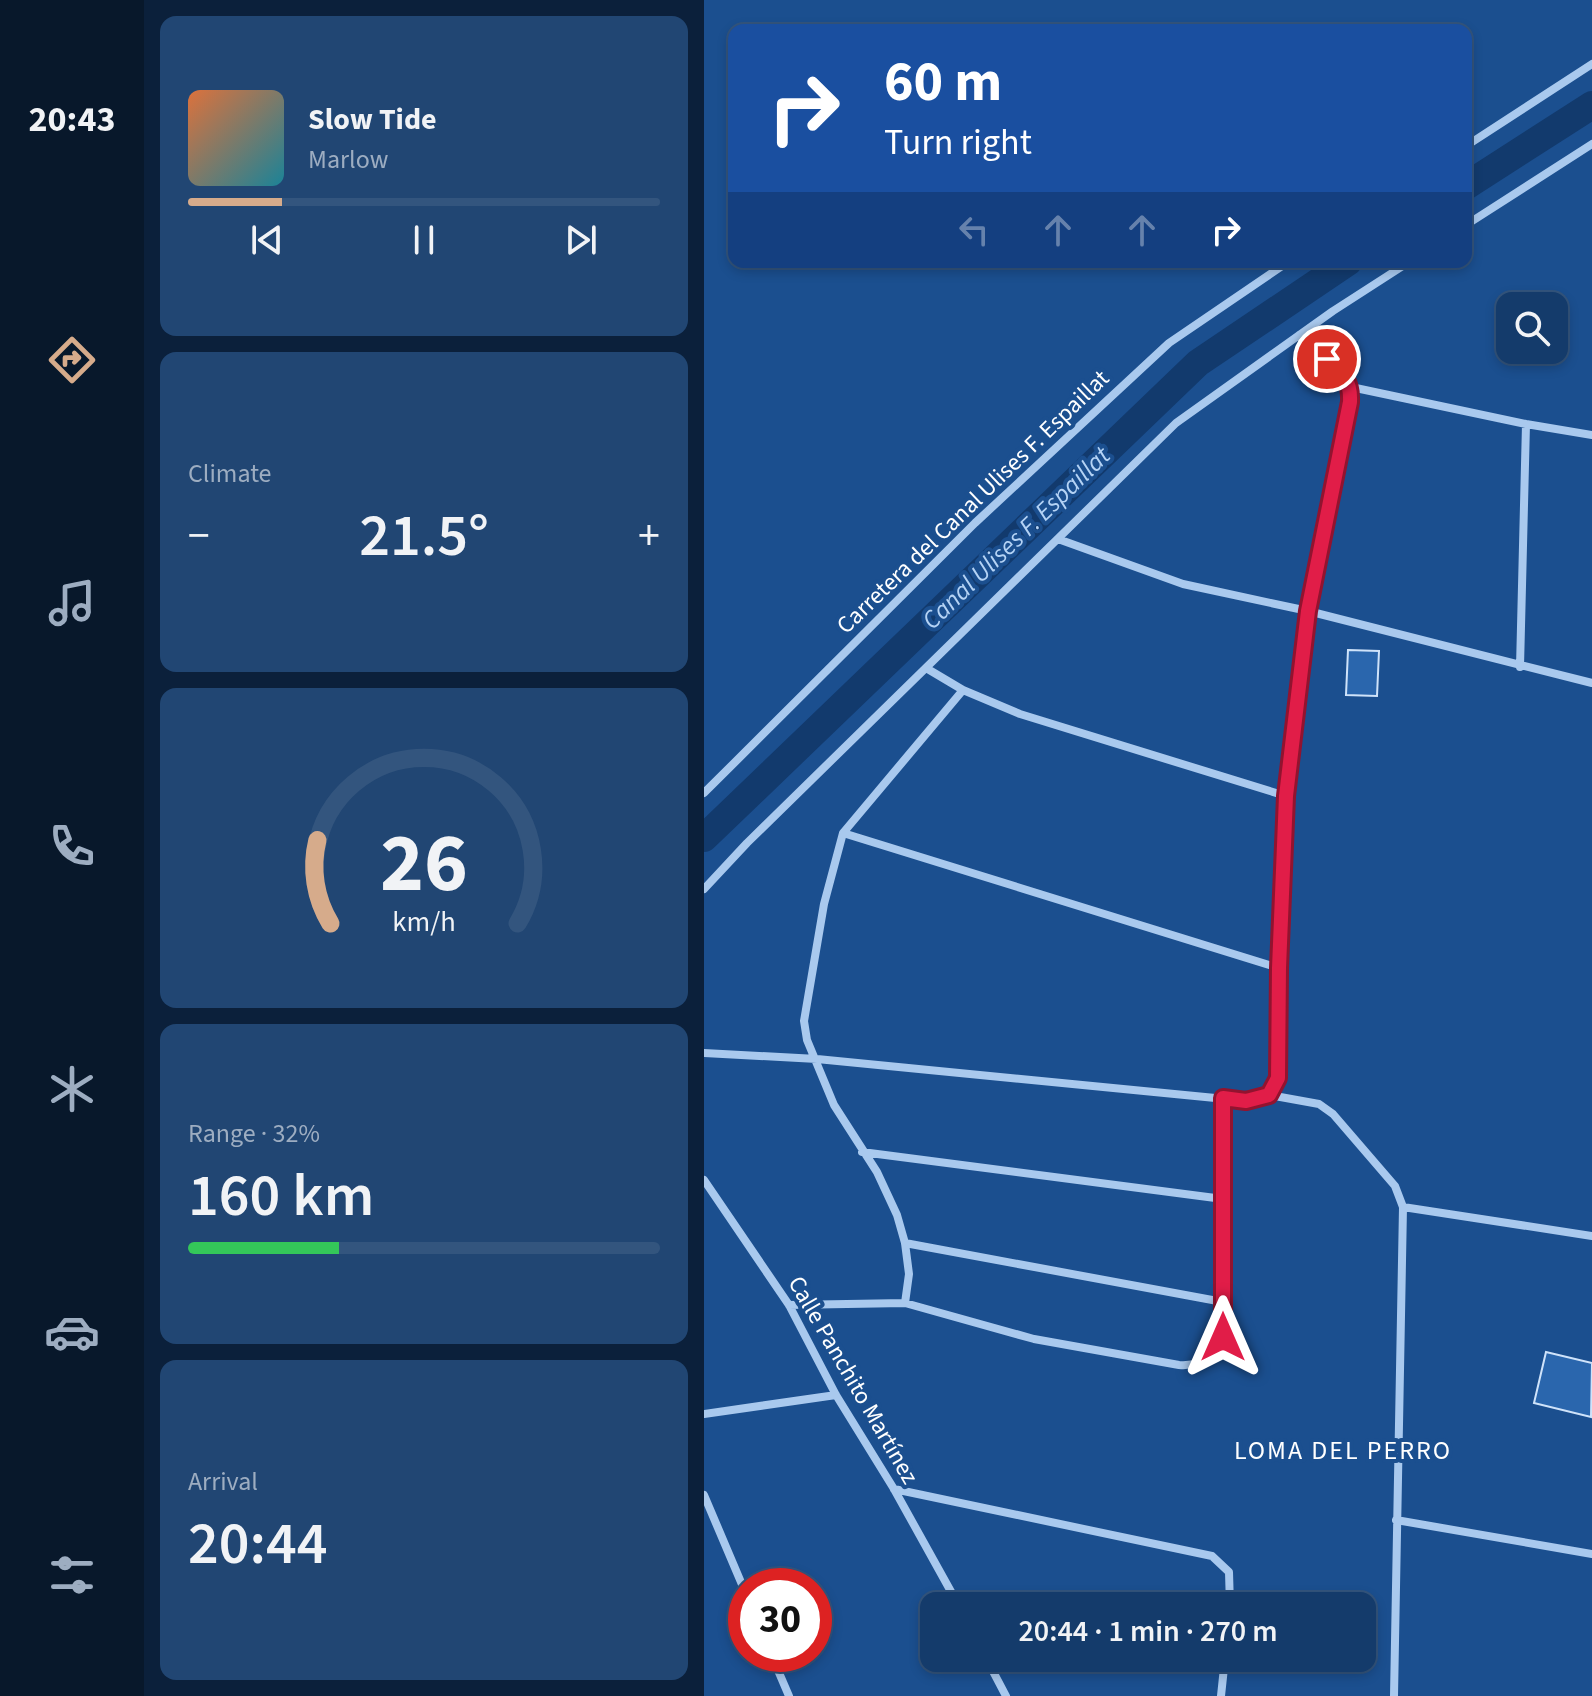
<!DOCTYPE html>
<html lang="en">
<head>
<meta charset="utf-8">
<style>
	body { margin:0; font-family:"Source Sans 3",sans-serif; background:#214673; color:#f1f3f6; height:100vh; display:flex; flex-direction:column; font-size:30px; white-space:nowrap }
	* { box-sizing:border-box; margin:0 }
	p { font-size:26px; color:#9dadc1 }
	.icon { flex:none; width:44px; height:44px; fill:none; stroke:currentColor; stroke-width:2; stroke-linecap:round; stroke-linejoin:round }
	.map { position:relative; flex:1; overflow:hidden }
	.side { display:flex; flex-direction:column; gap:16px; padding:16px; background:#0b203b; width:560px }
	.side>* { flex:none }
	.hud { position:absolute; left:24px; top:24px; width:744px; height:244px; border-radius:16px; box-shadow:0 4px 12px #0003,0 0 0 2px #33557e; background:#1a4fa0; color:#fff; overflow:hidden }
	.buttons { position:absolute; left:792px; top:292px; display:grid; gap:16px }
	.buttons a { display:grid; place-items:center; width:72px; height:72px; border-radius:16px; background:#143b6b; box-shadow:0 4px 12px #0003,0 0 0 2px #33557e; font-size:40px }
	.speed { position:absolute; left:24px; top:1568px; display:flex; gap:16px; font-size:40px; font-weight:700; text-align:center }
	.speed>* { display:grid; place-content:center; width:104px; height:104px; border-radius:50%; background:#143b6b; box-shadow:0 4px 12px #0003,0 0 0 2px #33557e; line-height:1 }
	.speed .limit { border:12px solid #d22; background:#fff; color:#111 }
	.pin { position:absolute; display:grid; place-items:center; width:68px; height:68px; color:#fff; margin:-34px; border:4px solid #fff; border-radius:50%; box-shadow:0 2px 8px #0007 }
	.me { position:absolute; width:88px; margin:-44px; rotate:0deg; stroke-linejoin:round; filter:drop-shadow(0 0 6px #0008) }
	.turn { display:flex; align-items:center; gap:28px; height:168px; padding:0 24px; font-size:36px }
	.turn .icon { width:104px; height:104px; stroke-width:2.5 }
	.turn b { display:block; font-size:56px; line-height:68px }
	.lanes { display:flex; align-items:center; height:76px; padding:0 24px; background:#0003; justify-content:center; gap:40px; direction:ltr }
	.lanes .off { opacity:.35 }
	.big { font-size:60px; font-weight:600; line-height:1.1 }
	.side .card { flex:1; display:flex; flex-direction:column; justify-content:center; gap:12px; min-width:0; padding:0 28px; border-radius:16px; background:#214673 }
	.side .dial { align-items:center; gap:0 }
	.dial svg { height:208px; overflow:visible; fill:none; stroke:#33557e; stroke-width:7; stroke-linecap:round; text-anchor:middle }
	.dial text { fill:#f1f3f6; stroke:none }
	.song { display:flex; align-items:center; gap:24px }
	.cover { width:96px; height:96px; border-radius:12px; background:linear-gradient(135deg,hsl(20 70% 55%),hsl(190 70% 35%)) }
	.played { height:8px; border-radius:4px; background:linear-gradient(90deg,#d6ab8b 20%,#33557e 20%) }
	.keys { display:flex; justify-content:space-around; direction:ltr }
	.heat { display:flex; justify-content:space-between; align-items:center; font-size:44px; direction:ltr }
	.charge { height:12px; border-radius:6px; background:linear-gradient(90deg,#34c759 32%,#33557e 0) }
	.trip { position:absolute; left:216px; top:1592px; width:456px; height:80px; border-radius:16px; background:#143b6b; box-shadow:0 4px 12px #0003,0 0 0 2px #33557e; font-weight:600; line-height:80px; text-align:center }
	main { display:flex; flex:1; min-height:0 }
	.tabs { display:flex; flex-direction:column; width:144px; justify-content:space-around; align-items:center; background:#08182b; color:#9dadc1 }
	.tabs .icon { width:56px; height:56px }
	.tabs .selected { color:#d6ab8b }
	.tabs b { font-size:36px; color:#f1f3f6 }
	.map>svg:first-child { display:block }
</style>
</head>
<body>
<main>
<nav class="tabs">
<b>20:43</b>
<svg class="icon selected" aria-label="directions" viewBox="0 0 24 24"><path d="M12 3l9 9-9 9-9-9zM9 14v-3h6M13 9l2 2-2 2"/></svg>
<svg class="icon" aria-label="music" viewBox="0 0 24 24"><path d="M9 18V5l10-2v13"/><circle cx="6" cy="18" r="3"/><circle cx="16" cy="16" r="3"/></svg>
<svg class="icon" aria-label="phone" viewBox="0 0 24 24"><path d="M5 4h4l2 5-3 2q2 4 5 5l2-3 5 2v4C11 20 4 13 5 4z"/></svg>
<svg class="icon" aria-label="climate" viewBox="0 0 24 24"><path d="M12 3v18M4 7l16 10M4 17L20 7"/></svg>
<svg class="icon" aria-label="car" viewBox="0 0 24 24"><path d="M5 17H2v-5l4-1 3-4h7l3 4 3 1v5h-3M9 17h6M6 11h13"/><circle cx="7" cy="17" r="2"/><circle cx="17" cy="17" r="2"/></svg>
<svg class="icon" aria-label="filters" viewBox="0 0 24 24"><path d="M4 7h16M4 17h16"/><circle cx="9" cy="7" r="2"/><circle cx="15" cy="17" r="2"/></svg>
</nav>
<section class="side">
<div class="card">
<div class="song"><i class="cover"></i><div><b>Slow Tide</b><p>Marlow</p></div></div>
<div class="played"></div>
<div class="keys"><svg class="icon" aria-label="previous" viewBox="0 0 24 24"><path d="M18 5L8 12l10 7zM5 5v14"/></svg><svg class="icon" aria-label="pause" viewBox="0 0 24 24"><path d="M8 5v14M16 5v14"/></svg><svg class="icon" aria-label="next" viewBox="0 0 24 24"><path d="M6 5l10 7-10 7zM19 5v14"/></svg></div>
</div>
<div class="card"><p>Climate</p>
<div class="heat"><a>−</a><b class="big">21.5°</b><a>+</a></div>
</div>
<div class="card dial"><svg viewBox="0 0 100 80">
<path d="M14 69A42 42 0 1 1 86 69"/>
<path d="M14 69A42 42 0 0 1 9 37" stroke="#d6ab8b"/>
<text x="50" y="56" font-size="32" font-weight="700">26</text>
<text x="50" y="72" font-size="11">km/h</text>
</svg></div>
<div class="card"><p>Range · 32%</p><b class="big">160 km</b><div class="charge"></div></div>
<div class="card"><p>Arrival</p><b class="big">20:44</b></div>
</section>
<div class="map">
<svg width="888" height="1696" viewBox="0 0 888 1696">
	<rect width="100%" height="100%" fill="#1b4f8f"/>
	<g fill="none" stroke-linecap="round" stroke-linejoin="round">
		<!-- canal -->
		<path stroke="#123a6d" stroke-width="28" d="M762 186 888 105
			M0 838 494 363 644 262"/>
	</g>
	<!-- building -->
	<path fill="#2a66ad" stroke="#cfe3fa" stroke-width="2" d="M644 650 675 651 673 696 642 695Z
		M842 1352 888 1363 887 1417 830 1403Z"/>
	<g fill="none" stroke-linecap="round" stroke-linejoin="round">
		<!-- street -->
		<path stroke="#a9c9ee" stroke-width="8" d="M762 146 888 64
			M762 225 888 144
			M647 387 822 424 888 435
			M354 539 479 584 604 611 888 683
			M816 667 822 424
			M222 668 259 690 316 714 582 796
			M259 690 139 833 120 904 100 1021 103 1040 130 1105 173 1172 193 1215 201 1243 205 1274 201 1303 330 1339 475 1365C503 1367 518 1349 520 1322L519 1098
			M0 793 271 523 465 343 584 262
			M139 833 575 968
			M0 889 43 843 472 423 629 311 705 262
			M0 1053 113 1059 542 1101 565 1095 574 1078 575 968 582 796 604 611 646 402C647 370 617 354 595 335
			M565 1095 615 1104 629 1114 691 1186 699 1207 690 1696
			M158 1152 519 1199
			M0 1180 85 1305 132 1395 190 1489 255 1606
			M699 1207 888 1236
			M201 1243 519 1302
			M85 1305 201 1303
			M0 1414 132 1395
			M190 1489 508 1556 525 1572 526 1606
			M0 1495 42 1594
			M692 1520 888 1554
			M67 1654 85 1696
			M282 1658 302 1696
			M517 1696 521 1658"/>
	</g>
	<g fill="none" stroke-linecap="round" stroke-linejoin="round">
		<defs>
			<path id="route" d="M519 1337V1098L542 1101 565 1095 574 1078 575 968 582 796 604 611 646 402C647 380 639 373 623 359"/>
		</defs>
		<!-- route casing -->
		<use href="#route" stroke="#92132f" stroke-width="20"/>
		<!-- route -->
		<use href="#route" stroke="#e11d48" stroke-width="14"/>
	</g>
	<g text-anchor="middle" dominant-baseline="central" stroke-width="8" stroke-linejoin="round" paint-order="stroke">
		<!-- street labels -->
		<g font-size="24" fill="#fff" stroke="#1b4f8f">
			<text transform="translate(269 502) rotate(-44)">Carretera del Canal Ulises F. Espaillat</text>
			<text transform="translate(149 1380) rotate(60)">Calle Panchito Martínez</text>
		</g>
		<!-- water labels -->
		<g font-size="26" font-style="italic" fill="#b5d3f5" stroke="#1b4f8f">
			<text transform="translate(312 538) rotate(-44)">Canal Ulises F. Espaillat</text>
		</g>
		<!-- neighbourhood labels -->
		<g font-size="26" letter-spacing="2" fill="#fff" stroke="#1b4f8f">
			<text x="639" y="1450">LOMA DEL PERRO</text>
		</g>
	</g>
</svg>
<div class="buttons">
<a><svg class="icon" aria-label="search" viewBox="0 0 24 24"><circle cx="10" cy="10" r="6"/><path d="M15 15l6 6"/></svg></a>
</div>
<div class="speed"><div class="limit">30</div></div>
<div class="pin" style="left:623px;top:359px;background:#d93025"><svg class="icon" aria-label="arrive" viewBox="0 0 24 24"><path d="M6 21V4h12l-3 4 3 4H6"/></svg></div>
<svg class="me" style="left:519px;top:1337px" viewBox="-20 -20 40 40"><path d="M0-17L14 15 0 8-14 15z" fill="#e11d48" stroke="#fff" stroke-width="4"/></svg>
<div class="trip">20:44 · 1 min · 270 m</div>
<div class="hud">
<div class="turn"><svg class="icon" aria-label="right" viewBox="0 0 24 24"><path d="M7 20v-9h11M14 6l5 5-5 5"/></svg><div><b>60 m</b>Turn right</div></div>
<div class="lanes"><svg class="icon off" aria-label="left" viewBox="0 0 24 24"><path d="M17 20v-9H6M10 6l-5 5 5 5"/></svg><svg class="icon off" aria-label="ahead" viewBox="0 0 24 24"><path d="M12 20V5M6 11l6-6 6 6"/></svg><svg class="icon off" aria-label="ahead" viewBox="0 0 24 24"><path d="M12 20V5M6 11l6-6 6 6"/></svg><svg class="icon" aria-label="right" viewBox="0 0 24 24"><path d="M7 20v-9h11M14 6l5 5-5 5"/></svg></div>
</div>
</div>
</main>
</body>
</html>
